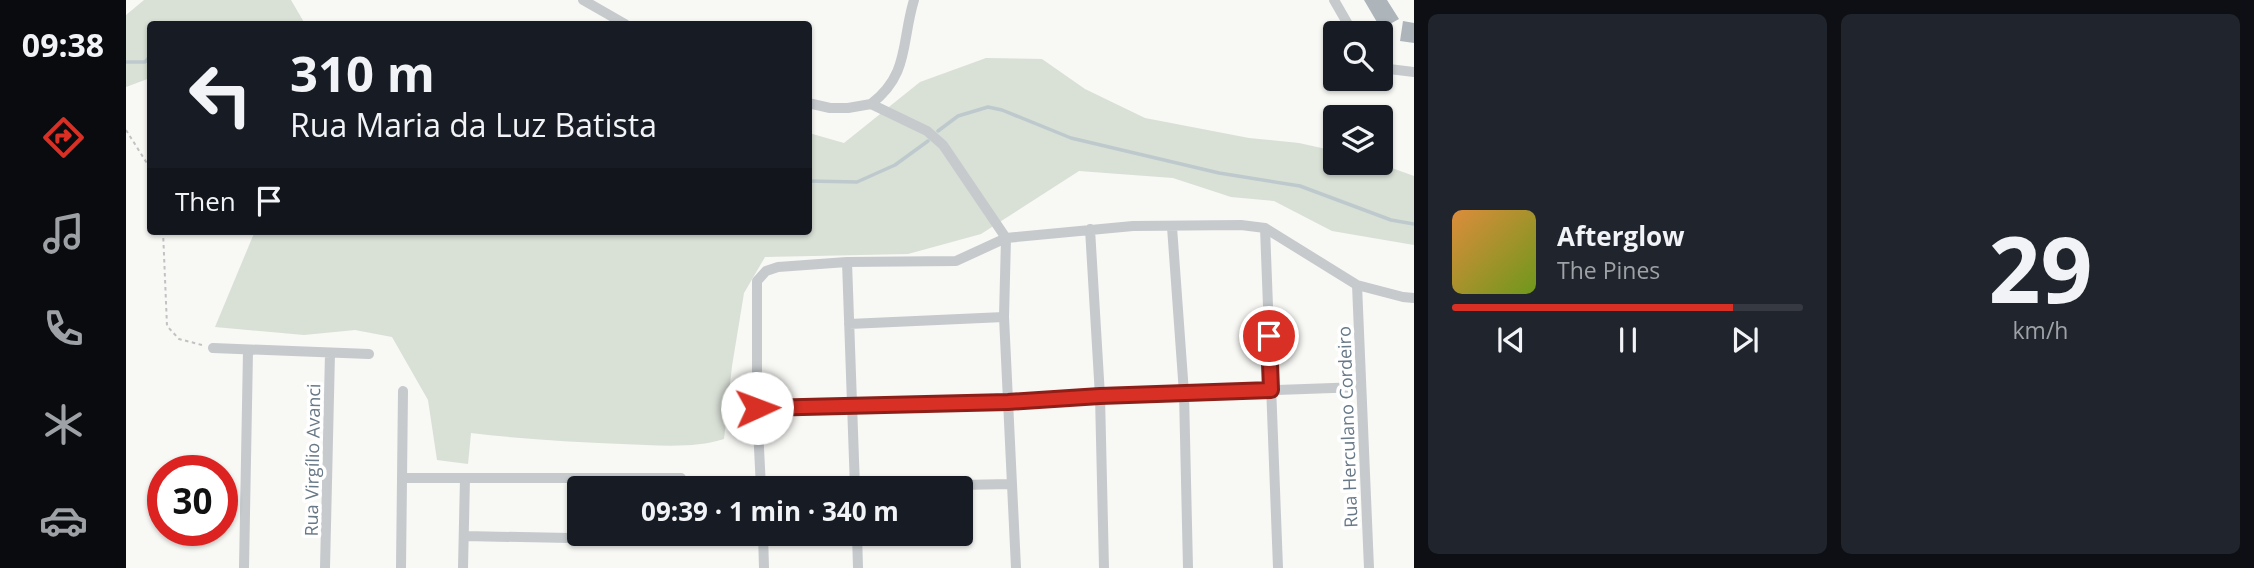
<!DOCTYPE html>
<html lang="en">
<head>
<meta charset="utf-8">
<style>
	body { margin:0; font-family:"Open Sans",sans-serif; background:#20242c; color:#f1f3f6; height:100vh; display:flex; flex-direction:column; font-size:26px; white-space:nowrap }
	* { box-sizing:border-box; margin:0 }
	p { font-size:23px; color:#9ea1a6 }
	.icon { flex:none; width:38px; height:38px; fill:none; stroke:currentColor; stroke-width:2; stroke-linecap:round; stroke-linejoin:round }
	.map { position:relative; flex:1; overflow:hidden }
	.drawer { display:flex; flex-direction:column; gap:14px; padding:14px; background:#0d0f14; width:840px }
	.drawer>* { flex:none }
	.top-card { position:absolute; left:21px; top:21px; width:665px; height:214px; border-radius:7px; box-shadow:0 2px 5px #0004; background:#171b24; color:#f1f3f6; overflow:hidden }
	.fabs { position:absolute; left:1197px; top:21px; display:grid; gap:14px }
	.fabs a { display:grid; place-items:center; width:70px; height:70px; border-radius:7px; background:#171b24; box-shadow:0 2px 5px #0004; font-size:35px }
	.speed { position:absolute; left:21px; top:455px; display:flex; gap:14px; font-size:35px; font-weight:700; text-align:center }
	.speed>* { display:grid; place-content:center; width:91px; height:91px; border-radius:50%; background:#171b24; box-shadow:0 2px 5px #0004; line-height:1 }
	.speed .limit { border:10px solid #d22; background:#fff; color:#111 }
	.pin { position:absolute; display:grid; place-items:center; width:60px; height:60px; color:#fff; margin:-30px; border:4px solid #fff; border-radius:50%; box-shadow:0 2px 7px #0007 }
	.me { position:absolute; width:77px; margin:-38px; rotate:88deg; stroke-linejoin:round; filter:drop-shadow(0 0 5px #0008) }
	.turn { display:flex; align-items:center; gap:24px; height:147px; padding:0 28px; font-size:32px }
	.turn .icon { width:91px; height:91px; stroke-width:2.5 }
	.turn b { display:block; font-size:49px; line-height:60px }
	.then { display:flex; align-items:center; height:66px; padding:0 28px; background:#0003; gap:14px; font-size:26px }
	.drawer .card { flex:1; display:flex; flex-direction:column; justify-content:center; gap:10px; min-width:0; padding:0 24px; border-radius:10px; background:#20242c }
	.drawer .dial { align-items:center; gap:0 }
	.dial b { font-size:91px; line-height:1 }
	.song { display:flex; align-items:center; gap:21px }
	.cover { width:84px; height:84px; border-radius:10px; background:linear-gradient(135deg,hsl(30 70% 55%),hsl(80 70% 35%)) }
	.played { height:7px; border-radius:4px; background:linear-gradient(90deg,#d93025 80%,#363941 80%) }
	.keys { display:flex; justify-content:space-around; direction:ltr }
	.drawer .tiles { flex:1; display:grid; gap:14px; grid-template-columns:repeat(2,1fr) }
	.trip { position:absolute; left:441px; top:476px; width:406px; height:70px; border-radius:7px; background:#171b24; box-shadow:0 2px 5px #0004; font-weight:700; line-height:70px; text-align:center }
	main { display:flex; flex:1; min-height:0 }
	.dock { display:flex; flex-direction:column; width:126px; justify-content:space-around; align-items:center; background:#090b0e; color:#9ea1a6 }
	.dock .icon { width:49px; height:49px }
	.dock .on { color:#d93025 }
	.dock b { font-size:32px; color:#f1f3f6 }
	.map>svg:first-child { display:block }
</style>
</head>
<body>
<main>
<nav class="dock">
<b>09:38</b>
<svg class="icon on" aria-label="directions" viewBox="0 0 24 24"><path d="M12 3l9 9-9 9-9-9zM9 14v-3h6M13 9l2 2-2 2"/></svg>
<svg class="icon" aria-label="music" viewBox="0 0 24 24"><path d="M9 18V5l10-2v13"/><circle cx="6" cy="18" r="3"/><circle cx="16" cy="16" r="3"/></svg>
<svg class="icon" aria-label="phone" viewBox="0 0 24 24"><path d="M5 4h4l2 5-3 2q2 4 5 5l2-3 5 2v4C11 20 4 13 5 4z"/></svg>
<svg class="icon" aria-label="climate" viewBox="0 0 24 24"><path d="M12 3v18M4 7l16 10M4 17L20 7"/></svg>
<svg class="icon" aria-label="car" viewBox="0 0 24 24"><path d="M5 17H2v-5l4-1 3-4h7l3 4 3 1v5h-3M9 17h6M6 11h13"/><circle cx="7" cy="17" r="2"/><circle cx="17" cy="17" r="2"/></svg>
</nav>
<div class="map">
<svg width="1288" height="568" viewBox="0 0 1288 568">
	<rect width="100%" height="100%" fill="#f8f8f5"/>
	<!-- green -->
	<path fill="#d9e0d6" d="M18 0H165L179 24H24V78L0 87V15Z
		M860 58 916 59 959 89 1019 118 1123 138 1173 143 1209 151V163H1252L1288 176V245L1206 231 1148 201 1105 197 1047 178 953 171 855 234 782 254 639 257 618 293 606 366 598 439C567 449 529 445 496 444 445 442 395 439 345 433L342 464 311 460 302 400 266 337 229 330 178 335 89 327 129 231H682L683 133 718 143 794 82Z"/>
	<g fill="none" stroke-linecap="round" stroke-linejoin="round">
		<!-- stream -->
		<path stroke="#bec9cd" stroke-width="3.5" d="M0 62H19L24 56
			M812 131 832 116 862 107 876 110 945 138 1093 173 1174 186 1265 220 1288 224
			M682 181 731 182 769 165 802 141"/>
	</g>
	<!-- building -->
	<path fill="#adb5ba" d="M1238 0H1261L1273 19 1255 29Z
		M1277 21 1288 23V43L1274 41Z"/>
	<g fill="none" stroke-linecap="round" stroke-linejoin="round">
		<!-- path -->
		<path stroke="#c0c2c4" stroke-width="2" stroke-dasharray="3.5 3.5" stroke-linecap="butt" d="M0 130 24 168
			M37 231 41 326 53 339 76 345"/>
		<!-- minor -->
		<path stroke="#c6cacd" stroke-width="10" d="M457 0 499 24
			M1208 0 1227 33
			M1255 68 1288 72
			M682 103 704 108H722L745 104 801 131 817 145 880 238
			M745 104C784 74 775 42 788 0
			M1046 227 1058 393 1062 568
			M1139 228 1152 568
			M964 229 974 396 978 568
			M880 238 878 317 890 568
			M721 262 729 488
			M1231 285 1243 568
			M723 324 878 317
			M87 348 243 354
			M605 409 882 402 974 396 1235 387
			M276 478H555
			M729 487 885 484
			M635 488 631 408V281L640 271 652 267 721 262 830 261 880 238 1007 226 1115 225 1139 228 1231 285 1277 297 1288 298
			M637 534 638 568
			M731 534 732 568
			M338 536 544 540
			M118 568 122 351
			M199 568 204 353
			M275 568 277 391
			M337 568 339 478"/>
	</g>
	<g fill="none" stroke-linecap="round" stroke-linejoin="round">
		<defs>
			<path id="route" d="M631 408 882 402 974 396 1145 390 1143 336"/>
		</defs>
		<!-- route casing -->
		<use href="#route" stroke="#8d1f18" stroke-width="18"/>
		<!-- route -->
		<use href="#route" stroke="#d93025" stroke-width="12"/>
	</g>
	<g text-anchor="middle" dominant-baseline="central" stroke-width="7" stroke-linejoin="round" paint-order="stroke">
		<!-- street labels -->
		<g font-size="18" fill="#677887" stroke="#fff">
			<text transform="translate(1221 427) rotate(-92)">Rua Herculano Cordeiro</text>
			<text transform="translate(186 460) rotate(-89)">Rua Virgílio Avanci</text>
		</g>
	</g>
</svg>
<div class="fabs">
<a><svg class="icon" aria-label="search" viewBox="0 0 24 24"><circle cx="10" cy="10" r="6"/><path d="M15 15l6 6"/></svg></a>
<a><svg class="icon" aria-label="layers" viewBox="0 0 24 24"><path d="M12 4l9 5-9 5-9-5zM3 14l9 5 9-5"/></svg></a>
</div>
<div class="speed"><div class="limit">30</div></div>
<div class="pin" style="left:1143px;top:336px;background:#d93025"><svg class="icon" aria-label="arrive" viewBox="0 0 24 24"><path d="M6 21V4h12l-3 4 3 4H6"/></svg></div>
<svg class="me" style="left:631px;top:408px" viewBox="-20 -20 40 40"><circle r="19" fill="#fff"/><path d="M0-13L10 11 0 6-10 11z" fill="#d93025"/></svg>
<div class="trip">09:39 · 1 min · 340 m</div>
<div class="top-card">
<div class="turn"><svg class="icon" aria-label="left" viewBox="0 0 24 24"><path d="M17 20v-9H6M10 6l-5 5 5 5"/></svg><div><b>310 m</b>Rua Maria da Luz Batista</div></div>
<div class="then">Then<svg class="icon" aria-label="arrive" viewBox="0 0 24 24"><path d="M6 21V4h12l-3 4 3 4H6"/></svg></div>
</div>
</div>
<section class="drawer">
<div class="tiles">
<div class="card">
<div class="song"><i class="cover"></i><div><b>Afterglow</b><p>The Pines</p></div></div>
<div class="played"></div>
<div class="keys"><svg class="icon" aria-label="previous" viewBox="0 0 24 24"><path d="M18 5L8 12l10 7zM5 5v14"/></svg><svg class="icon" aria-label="pause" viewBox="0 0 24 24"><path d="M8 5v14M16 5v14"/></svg><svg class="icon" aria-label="next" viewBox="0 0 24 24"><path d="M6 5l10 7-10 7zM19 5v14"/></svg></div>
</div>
<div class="card dial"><b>29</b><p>km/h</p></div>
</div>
</section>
</main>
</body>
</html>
